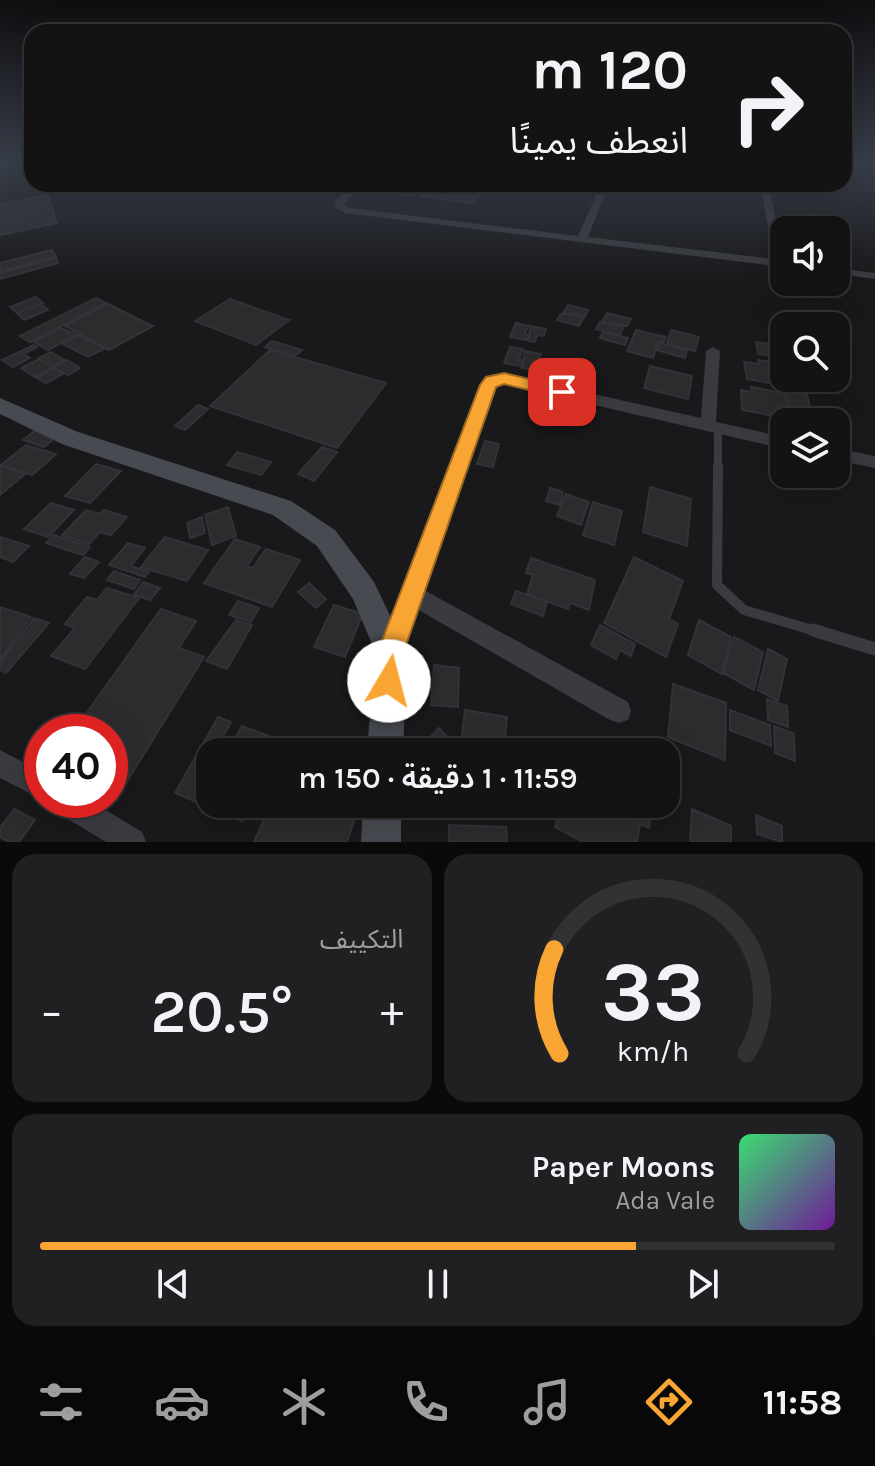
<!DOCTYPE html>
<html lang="ar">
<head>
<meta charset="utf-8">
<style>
	body { margin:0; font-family:Karla,"Noto Sans Arabic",sans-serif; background:#202022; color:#f1f3f6; direction:rtl; height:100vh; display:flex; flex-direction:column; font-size:30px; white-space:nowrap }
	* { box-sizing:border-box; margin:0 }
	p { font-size:26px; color:#9d9ea0 }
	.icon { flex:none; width:44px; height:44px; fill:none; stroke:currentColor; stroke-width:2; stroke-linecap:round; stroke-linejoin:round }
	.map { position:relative; height:842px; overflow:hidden; direction:ltr }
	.details { display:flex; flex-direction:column; gap:12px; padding:12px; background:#0a0a0b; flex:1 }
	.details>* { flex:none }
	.top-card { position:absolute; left:24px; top:24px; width:828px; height:168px; border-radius:24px; box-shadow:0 8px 32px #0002,0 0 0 2px #323234; direction:rtl; background:#131314; color:#f1f3f6; overflow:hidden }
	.tools { position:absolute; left:770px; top:216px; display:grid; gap:16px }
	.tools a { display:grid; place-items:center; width:80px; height:80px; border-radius:16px; background:#131314; box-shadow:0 8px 32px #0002,0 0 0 2px #323234; font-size:40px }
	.speed { position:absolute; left:24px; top:714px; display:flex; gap:16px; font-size:40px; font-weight:700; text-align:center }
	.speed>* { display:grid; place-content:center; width:104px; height:104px; border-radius:50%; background:#131314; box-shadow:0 8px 32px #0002,0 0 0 2px #323234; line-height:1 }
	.speed .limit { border:12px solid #d22; background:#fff; color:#111 }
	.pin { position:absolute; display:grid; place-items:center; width:68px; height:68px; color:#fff; margin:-34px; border-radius:16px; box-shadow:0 4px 12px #0006 }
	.me { position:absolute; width:88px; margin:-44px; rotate:8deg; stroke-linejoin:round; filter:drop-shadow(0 0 6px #0008) }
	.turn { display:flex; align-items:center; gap:28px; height:168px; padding:0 32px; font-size:36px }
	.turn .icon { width:104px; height:104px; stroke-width:2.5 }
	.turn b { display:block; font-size:56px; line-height:68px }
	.big { font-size:60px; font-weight:600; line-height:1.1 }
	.details .tile { flex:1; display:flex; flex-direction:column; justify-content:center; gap:12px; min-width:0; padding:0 28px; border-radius:24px; background:#202022 }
	.details .dial { align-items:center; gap:0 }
	.dial svg { height:208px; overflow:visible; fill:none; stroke:#323234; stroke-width:7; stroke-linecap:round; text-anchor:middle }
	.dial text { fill:#f1f3f6; stroke:none }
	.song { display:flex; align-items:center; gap:24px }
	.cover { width:96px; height:96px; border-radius:12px; background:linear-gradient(135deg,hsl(140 70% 55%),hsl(280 70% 35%)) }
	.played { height:8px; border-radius:4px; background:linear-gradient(90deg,#f8a534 75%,#323234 75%) }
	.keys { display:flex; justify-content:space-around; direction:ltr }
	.heat { display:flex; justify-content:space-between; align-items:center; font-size:44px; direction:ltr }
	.details .tiles { flex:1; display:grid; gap:12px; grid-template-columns:1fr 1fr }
	.tile:last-child { grid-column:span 2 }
	.trip { position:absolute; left:196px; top:738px; width:484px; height:80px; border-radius:24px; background:#131314; box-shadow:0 8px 32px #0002,0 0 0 2px #323234; font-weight:600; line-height:80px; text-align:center; direction:rtl }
	.tabs { display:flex; height:128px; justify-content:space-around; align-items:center; background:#080808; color:#9d9ea0 }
	.tabs .icon { width:56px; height:56px }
	.tabs .current { color:#f8a534 }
	.tabs b { font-size:36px; color:#f1f3f6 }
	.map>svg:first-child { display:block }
</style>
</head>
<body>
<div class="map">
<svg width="875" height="842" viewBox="0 0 875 842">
	<rect width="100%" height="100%" fill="#19191b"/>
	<!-- building -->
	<path fill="#2c2c2f" stroke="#333337" stroke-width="2" d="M381 184H424L414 196 374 190Z
		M429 184H475L487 186 472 203 420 196Z
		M48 195 57 223 0 235V204Z
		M52 250 56 257 0 271V263Z
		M56 258 58 263 0 279V273Z
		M36 297 43 303 17 313 10 307Z
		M96 298 106 303 30 342 20 336Z
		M230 299 289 320 256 345 195 321Z
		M41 304 48 310 24 320 17 313Z
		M108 304 153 326 109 350 65 326Z
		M568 305 588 310 585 317 563 313Z
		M607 313 631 319 627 326 602 322Z
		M561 314H573L584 317 579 326 557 320Z
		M600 322 612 325 624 326 620 335 596 329Z
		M516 323 528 326 525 334 529 335 528 340 510 337Z
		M530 326 546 329 544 336 537 335 535 342 529 341Z
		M61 328 76 335 48 350 34 342Z
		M636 330 666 337 663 343 658 341 653 358 627 351Z
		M671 330 699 337 695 351 667 344Z
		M603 332 628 338 625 345 600 338Z
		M79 335 104 349 88 357 63 344Z
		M272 341 302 350 295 356 265 347Z
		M756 342 784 346V353L769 351 770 356 758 354Z
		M660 343 687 350 685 358 657 350Z
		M34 345 37 347 24 354 30 358 13 367 2 360Z
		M510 347 523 349 519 360H523L521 366 504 363Z
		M270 350 386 383 337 448 210 406Z
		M525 351 541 354 538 362 532 361 530 369 522 368Z
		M51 352 64 360 53 366 39 358Z
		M39 359 53 367 35 377 21 368Z
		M67 360 80 368 68 375 54 367Z
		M758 360 784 364V378H795L797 388 747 379 744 362 759 364Z
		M650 366 692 376 688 399 644 388Z
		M54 368 63 374 46 383 37 378Z
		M751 387 784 393 791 419 742 410 741 390 752 392Z
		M786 392 807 395 814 422 793 419Z
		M198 405 208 409 185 430 175 426Z
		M37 429 57 436 44 447 23 440Z
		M485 441 499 444 493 467 477 464Z
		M26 445 56 454 32 475 1 465Z
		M322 447 337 452 314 481 298 474Z
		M237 452 271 462 261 475 227 465Z
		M96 464 121 471 90 503 65 496Z
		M0 465 25 474 0 495Z
		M650 487 691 499 687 546 643 532Z
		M550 488 563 492 560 505 546 501Z
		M566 494 589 502 581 525 557 516Z
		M593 502 622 511 614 545 583 535Z
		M51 503 74 510 48 537 24 529Z
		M228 507 236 536 212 545 205 515Z
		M86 510 100 514 104 510 127 517 111 535 100 532 89 544 62 535Z
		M202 517 205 533 190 538 187 523Z
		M54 535 90 547 83 555 46 543Z
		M0 537 29 546 13 562 0 557Z
		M165 537 208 550 187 581 141 567Z
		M235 539 260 547 247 566 253 568 266 549 300 560 272 607 204 583Z
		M128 543 145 548 131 566 149 572 145 577 109 565Z
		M85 557 99 562 84 578 70 574Z
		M634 557 683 581 669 619 678 624 666 657 604 623Z
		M531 558 595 580 589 610 570 603 568 609 527 594 533 575 526 573Z
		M114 571 140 580 134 589 107 580Z
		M143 582 160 588 150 600 134 595Z
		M309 583 326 599 316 608 298 592Z
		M107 588 139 598 85 669 51 656 75 628 65 624 87 597 97 600Z
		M516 591 547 602 543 616 511 604Z
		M238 601 259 608 251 622 229 615Z
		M334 605 363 614 345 657 314 647Z
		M0 607 31 617 0 659Z
		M161 609 196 621 179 648 204 657 121 791 110 787V732H73Z
		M34 618 49 623 6 673 0 670V662Z
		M236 620 252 625 227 669 206 661Z
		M699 620 731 637 722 674 688 655Z
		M600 625 635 644 631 656 620 650 616 659 591 645Z
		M734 637 763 652 754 690 723 673Z
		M768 649 787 659 778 701 758 690Z
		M434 665 459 668 458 707 431 705Z
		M673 684 726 703 725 760 668 737Z
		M767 699 787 706 788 727 768 720Z
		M465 710 507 717 504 752H460Z
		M730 710 770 725 771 746 730 730Z
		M218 717 231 722 215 752H210V804H250L242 821 175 793Z
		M242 726 280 740 274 752H228Z
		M774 726 794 734 795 761 775 753Z
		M439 728 451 741 441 752H428L423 745Z
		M271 804H360L347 842H254Z
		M561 804H652L649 828 640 824 637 842H583L555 827Z
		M14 809 35 820 19 842H9L0 837V828Z
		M692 809 731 826V842H690Z
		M756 815 782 826V842L757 834Z
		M449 825 506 827 507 842H449Z"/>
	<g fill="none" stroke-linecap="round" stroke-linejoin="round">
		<!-- lane-far2 -->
		<path stroke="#3a3b40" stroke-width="8" d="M718 468V429"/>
		<!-- lane-far1 -->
		<path stroke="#3a3b40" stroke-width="10" d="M718 466 717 585 744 610 819 632"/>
		<!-- lane -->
		<path stroke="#3a3b40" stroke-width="13" d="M813 630 875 649"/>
		<!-- street -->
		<path fill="#3a3b40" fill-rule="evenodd" d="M354 184H363L345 202 344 205 350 208 578 236 601 184H609L588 237 774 259 760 184H768L784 255V267L345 213 336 208 335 201Z
			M836 268 875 273V279L836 274Z
			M713 347 720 351 716 422 784 437V449L504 384 498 385 424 590 628 702 631 711 628 720 619 723 610 720 417 609 399 658 391 661 383 658 380 650 487 378 504 374 701 418 706 351Z
			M836 448 875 456V468L836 460Z
			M0 750 42 772 43 800 0 778Z
			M49 800H89L142 832 146 842H106L53 810Z"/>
		<!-- secondary -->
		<path fill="#474a50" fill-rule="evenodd" d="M0 398 78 432 291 501 335 530 374 582 407 651 403 752H367L375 651 353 599 317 546 273 515 62 444 0 414Z
			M363 804H401V842H361Z"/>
	</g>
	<!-- sky -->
	<linearGradient id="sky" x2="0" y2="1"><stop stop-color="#0e0e0f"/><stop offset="0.58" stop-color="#383e4a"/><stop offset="1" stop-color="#383e4a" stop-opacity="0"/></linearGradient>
	<rect width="875" height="280" fill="url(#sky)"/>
	<!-- route -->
	<path fill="#f8a534" stroke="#a16b22" stroke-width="2" d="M504 373 568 388 571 392 562 398 504 384 496 387 404 651 403 681 399 690 389 694 379 690 375 681 378 651 480 385 486 377Z"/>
</svg>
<div class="tools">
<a><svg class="icon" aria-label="sound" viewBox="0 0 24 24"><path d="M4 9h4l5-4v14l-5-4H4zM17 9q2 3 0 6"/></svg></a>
<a><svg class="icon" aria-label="search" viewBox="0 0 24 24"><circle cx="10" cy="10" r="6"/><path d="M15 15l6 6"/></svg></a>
<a><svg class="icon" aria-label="layers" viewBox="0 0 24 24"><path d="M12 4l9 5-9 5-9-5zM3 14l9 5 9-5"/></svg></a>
</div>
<div class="speed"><div class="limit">40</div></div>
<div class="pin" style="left:562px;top:392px;background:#d93025"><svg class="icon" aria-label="arrive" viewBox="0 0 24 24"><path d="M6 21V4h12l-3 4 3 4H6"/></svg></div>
<svg class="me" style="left:389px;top:681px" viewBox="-20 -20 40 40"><circle r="19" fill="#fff"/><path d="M0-13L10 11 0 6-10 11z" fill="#f8a534"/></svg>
<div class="trip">11:59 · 1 دقيقة · 150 m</div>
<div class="top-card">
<div class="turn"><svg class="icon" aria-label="right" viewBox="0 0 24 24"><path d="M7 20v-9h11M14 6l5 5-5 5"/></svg><div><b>120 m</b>انعطف يمينًا</div></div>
</div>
</div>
<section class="details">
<div class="tiles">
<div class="tile dial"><svg viewBox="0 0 100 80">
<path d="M14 69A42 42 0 1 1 86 69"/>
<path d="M14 69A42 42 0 0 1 12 29" stroke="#f8a534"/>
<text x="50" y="56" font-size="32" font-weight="700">33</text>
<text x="50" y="72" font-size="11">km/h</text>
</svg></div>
<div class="tile"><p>التكييف</p>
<div class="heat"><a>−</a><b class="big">20.5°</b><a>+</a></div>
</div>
<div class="tile">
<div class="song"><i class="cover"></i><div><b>Paper Moons</b><p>Ada Vale</p></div></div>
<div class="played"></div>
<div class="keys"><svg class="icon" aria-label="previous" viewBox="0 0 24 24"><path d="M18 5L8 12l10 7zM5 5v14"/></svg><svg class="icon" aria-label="pause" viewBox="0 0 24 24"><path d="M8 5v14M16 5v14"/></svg><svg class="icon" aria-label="next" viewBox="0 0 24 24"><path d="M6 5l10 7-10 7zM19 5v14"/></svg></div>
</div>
</div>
</section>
<nav class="tabs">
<b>11:58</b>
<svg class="icon current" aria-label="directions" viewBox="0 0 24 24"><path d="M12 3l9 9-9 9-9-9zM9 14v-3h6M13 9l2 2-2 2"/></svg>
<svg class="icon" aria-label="music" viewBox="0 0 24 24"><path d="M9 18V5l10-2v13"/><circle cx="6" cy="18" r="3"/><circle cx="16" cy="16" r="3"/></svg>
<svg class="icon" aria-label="phone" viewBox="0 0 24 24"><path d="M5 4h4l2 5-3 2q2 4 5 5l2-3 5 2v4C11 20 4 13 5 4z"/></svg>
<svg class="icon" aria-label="climate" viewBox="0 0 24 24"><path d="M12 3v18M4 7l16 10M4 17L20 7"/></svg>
<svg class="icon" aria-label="car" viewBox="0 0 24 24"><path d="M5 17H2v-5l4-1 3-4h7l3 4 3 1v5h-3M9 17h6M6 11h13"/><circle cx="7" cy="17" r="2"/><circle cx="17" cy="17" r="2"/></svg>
<svg class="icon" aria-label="filters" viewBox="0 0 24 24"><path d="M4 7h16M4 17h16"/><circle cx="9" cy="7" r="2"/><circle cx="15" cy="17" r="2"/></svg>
</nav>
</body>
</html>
